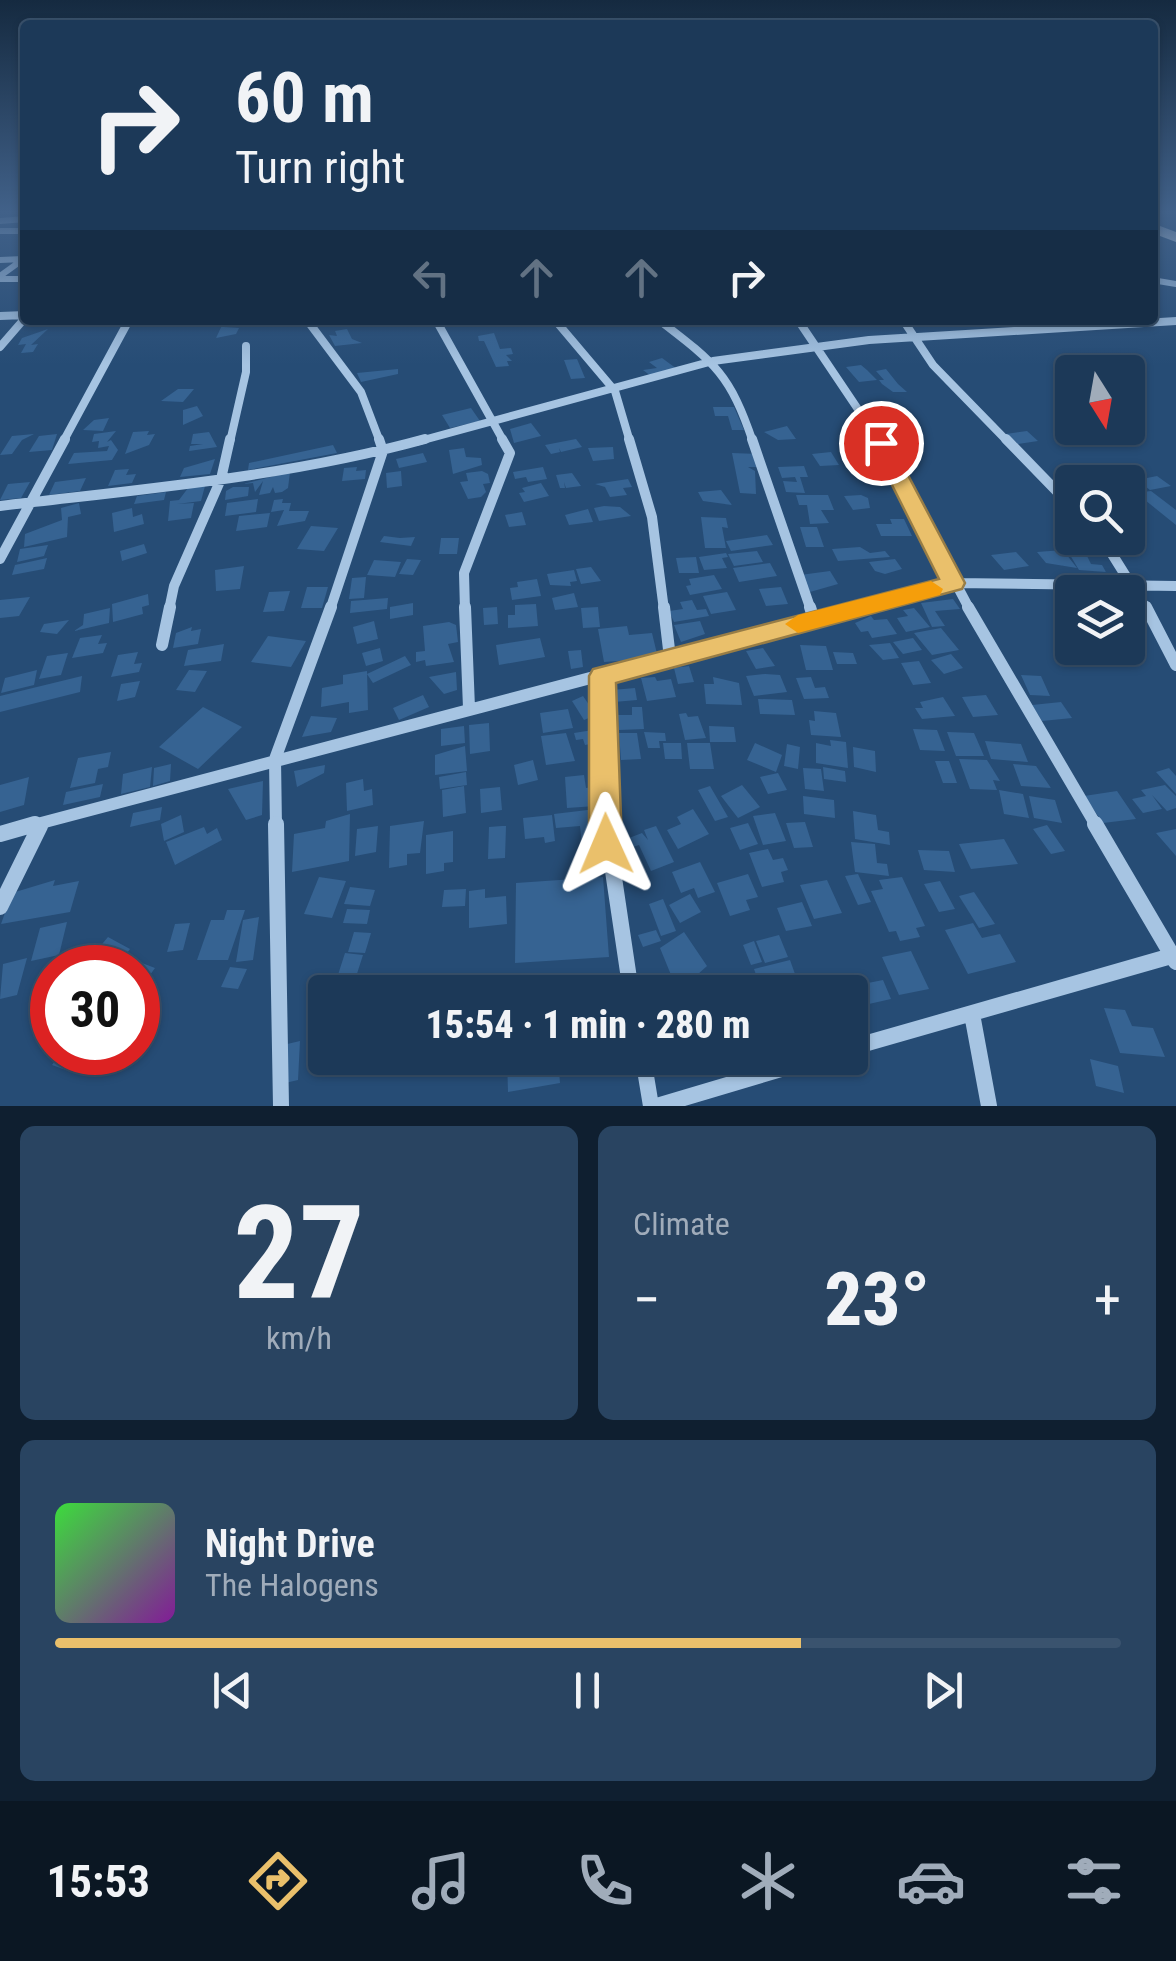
<!DOCTYPE html>
<html lang="en">
<head>
<meta charset="utf-8">
<style>
	body { margin:0; font-family:"Roboto Condensed",sans-serif; background:#294461; color:#f1f3f6; height:100vh; display:flex; flex-direction:column; font-size:38px; white-space:nowrap }
	* { box-sizing:border-box; margin:0 }
	p { font-size:32px; color:#a0acba }
	.icon { flex:none; width:55px; height:55px; fill:none; stroke:currentColor; stroke-width:2; stroke-linecap:round; stroke-linejoin:round }
	.map { position:relative; height:1106px; overflow:hidden }
	.drawer { display:flex; flex-direction:column; gap:20px; padding:20px; background:#0f1f30; flex:1 }
	.drawer>* { flex:none }
	.top-card { position:absolute; left:20px; top:20px; width:1138px; height:305px; border-radius:10px; box-shadow:0 2px 8px #0004,0 0 0 2px #3a536e; background:#1c3958; color:#f1f3f6; overflow:hidden }
	.needle { width:65px; rotate:169deg }
	.buttons { position:absolute; left:1055px; top:355px; display:grid; gap:20px }
	.buttons a { display:grid; place-items:center; width:90px; height:90px; border-radius:10px; background:#1c3958; box-shadow:0 2px 8px #0004,0 0 0 2px #3a536e; font-size:50px }
	.speed { position:absolute; left:30px; top:945px; display:flex; gap:20px; font-size:50px; font-weight:700; text-align:center }
	.speed>* { display:grid; place-content:center; width:130px; height:130px; border-radius:50%; background:#1c3958; box-shadow:0 2px 8px #0004,0 0 0 2px #3a536e; line-height:1 }
	.speed .limit { border:15px solid #d22; background:#fff; color:#111 }
	.pin { position:absolute; display:grid; place-items:center; width:85px; height:85px; color:#fff; margin:-42px; border:5px solid #fff; border-radius:50%; box-shadow:0 2px 10px #0007 }
	.me { position:absolute; width:110px; margin:-55px; rotate:359deg; stroke-linejoin:round; filter:drop-shadow(0 0 8px #0008) }
	.turn { display:flex; align-items:center; gap:35px; height:210px; padding:0 50px; font-size:45px }
	.turn .icon { width:130px; height:130px; stroke-width:2.5 }
	.turn b { display:block; font-size:70px; line-height:85px }
	.lanes { display:flex; align-items:center; height:95px; padding:0 50px; background:#0003; justify-content:center; gap:50px; direction:ltr }
	.lanes .off { opacity:.35 }
	.big { font-size:75px; font-weight:800; line-height:1.1 }
	.drawer .card { flex:1; display:flex; flex-direction:column; justify-content:center; gap:15px; min-width:0; padding:0 35px; border-radius:15px; background:#294461 }
	.drawer .dial { align-items:center; gap:0 }
	.dial b { font-size:130px; line-height:1 }
	.song { display:flex; align-items:center; gap:30px }
	.cover { width:120px; height:120px; border-radius:15px; background:linear-gradient(135deg,hsl(120 70% 55%),hsl(290 70% 35%)) }
	.played { height:10px; border-radius:5px; background:linear-gradient(90deg,#eac06b 70%,#3a536e 70%) }
	.keys { display:flex; justify-content:space-around; direction:ltr }
	.heat { display:flex; justify-content:space-between; align-items:center; font-size:55px; direction:ltr }
	.drawer .tiles { flex:1; display:grid; gap:20px; grid-template-columns:1fr 1fr }
	.card:last-child { grid-column:span 2 }
	.trip { position:absolute; left:308px; top:975px; width:560px; height:100px; border-radius:10px; background:#1c3958; box-shadow:0 2px 8px #0004,0 0 0 2px #3a536e; font-weight:800; line-height:100px; text-align:center }
	.tabs { display:flex; height:160px; justify-content:space-around; align-items:center; background:#0b1723; color:#a0acba }
	.tabs .icon { width:70px; height:70px }
	.tabs .selected { color:#eac06b }
	.tabs b { font-size:45px; color:#f1f3f6 }
	.map>svg:first-child { display:block }
</style>
</head>
<body>
<div class="map">
<svg width="1176" height="1106" viewBox="0 0 1176 1106">
	<rect width="100%" height="100%" fill="#264c75"/>
	<!-- building -->
	<path fill="#366392" d="M224 321 242 322 224 327 239 328 236 334 216 338Z
		M48 329 31 345 38 344 33 352 21 353 26 344 18 345 22 338Z
		M347 329 352 339 362 343 335 346 329 335 337 336 335 331Z
		M494 333 500 349 511 348 513 354 506 355 512 361H507L509 366 496 367 484 341H479L478 336Z
		M662 358 677 369 651 376 643 370 657 368 649 362Z
		M577 359 585 378 571 379 564 360Z
		M861 365 867 370 877 380 859 382 846 367Z
		M398 369V374L361 382 357 373Z
		M886 369 898 384 907 392H893L882 384 879 380H884L876 371Z
		M178 389H194L183 402 161 401Z
		M197 406 203 416 183 425V410Z
		M713 407H734L744 430H732L728 416H715Z
		M471 408 480 421 450 428 442 415Z
		M109 418 103 431 83 430 94 420Z
		M531 423 541 436 514 443 510 429Z
		M787 426 796 439 778 440 764 432Z
		M116 431 107 442 111 440 118 450 112 460 68 464 74 453 107 451 109 446 98 448 99 441 92 442 94 434Z
		M149 431 147 435 155 434 149 445 125 454 133 432Z
		M1027 431 1038 441 1018 444 1006 434Z
		M209 432 217 447 189 451 190 446 203 444H191L193 434Z
		M34 434 22 440 12 454 0 455 12 436Z
		M57 434 52 450 29 452 39 436Z
		M576 439 582 447 561 452 559 448 560 452 551 454 545 445Z
		M333 445 337 453 248 470 249 463Z
		M613 447 614 459 593 461 588 448Z
		M464 448 466 457 481 458 482 465 453 474 449 450Z
		M831 452 839 465 820 466 812 454Z
		M423 453 427 462 399 468 396 459Z
		M732 453 758 454 760 467H748L755 471 756 494 740 493Z
		M215 459 210 474 180 477 184 468Z
		M804 466 808 477H800L805 493 786 492 783 481 797 482 795 477 782 478 778 467Z
		M357 467 356 471 366 470 365 479 342 481 344 468Z
		M543 467 547 479 528 482 526 477 515 479 513 472Z
		M129 469 126 475 136 474 132 483 108 486 115 470Z
		M401 471 402 486 387 488 386 473Z
		M482 471 488 474 490 483 483 484 486 492 481 497 468 499 460 482 468 481 466 473Z
		M290 472 288 488 282 492 275 493 273 487 270 493 259 495 263 481 255 492 253 483 243 484Z
		M572 473 581 486 566 488 564 482 565 488H560L556 475Z
		M1157 476 1171 486 1150 490 1137 480Z
		M86 478 80 491 49 495 55 482Z
		M628 479 632 487 623 488 627 495 610 497 605 487 595 484Z
		M30 482 21 498 0 500 8 484Z
		M1128 482 1143 492 1151 491 1176 510V525L1135 492 1128 494Z
		M541 483 549 496 524 502 519 493 525 492 522 488Z
		M205 486 201 501 177 504 194 503 191 518 168 521 170 501 179 500 188 488Z
		M233 487H249L248 496 225 500 226 491Z
		M721 490 732 505 703 501 698 492Z
		M166 492 164 500 134 504 137 496Z
		M796 495H828L834 510H821L829 523 810 524 807 505H799Z
		M861 495 868 498 870 508 853 510 844 496Z
		M258 499 256 512 225 516 227 503Z
		M283 499 282 503H291L289 511H309L305 521 277 526 284 510 271 512 274 500Z
		M79 503 81 514 68 517 67 537 24 547 25 534 62 520 61 508Z
		M604 506 620 507 631 516 599 521 594 508Z
		M132 508 133 517 142 514 144 524 114 532 112 513Z
		M588 509 593 522 569 525 565 515Z
		M522 512 526 525 509 527 505 515Z
		M270 513 267 527 236 531 239 516Z
		M701 517 726 518 728 528 722 527 726 548H705Z
		M890 519H904L912 536H881L876 524H892Z
		M311 526 338 528 324 551 297 549Z
		M800 527H817L824 547H806Z
		M767 535 773 545 731 551 726 541Z
		M384 536 400 538 415 537 411 546 380 542Z
		M441 538H459L457 554H439Z
		M144 544 147 553 122 561 120 551Z
		M48 545 44 556 17 562 20 549Z
		M860 547 870 553 885 551 890 557 838 561 832 549Z
		M1063 550 1077 568 1046 563 1037 552Z
		M757 551 763 562 734 566 728 554Z
		M1016 552 1029 566 1004 570 991 555Z
		M726 553 728 557 722 558 727 568 704 570 699 557Z
		M1070 555 1087 556 1091 564 1102 565 1106 572 1079 570Z
		M696 557 699 573H679L676 558Z
		M47 558 44 569 12 575 15 565Z
		M407 559 421 560 413 575 399 574Z
		M895 559 902 569 885 574 875 571 869 562Z
		M374 560 401 562 395 577 367 575Z
		M770 563 777 576 739 582 733 568Z
		M244 566 240 589 216 591 215 570Z
		M591 567 601 581 581 584 576 569Z
		M574 570 577 581 570 582 571 586 550 585 547 574Z
		M830 571 838 584 810 592 800 575Z
		M714 575 722 589 690 595 686 586 691 585 689 579Z
		M366 577 364 598 349 599 352 578Z
		M537 579 541 596 512 600 510 588 518 587 517 582Z
		M307 587H328L322 608H301Z
		M781 587 788 604 766 606 759 589Z
		M290 591 284 611 263 612 269 592Z
		M727 592 736 610 711 614 703 596Z
		M574 593 578 607 555 610 552 598Z
		M148 594 149 605 142 607 143 614 113 622 112 604Z
		M30 597 19 616 0 618V600Z
		M388 598 387 609 350 613 351 601Z
		M953 599 960 609 935 611 945 626 932 627 921 603Z
		M692 600 697 610 706 609 709 616 674 622 669 611 683 609 680 602Z
		M413 603V615L390 619V607Z
		M536 604 538 626 508 628V615H515V605Z
		M497 607 498 624 484 625 483 608Z
		M598 607 600 627 583 628 581 608Z
		M110 608 109 623 74 631 83 625 84 614Z
		M914 608 930 627 906 632 897 618 908 616 903 610Z
		M871 616 874 620 887 619 897 634 872 638 868 631 861 632 855 623Z
		M69 620 57 634 40 632 44 624Z
		M374 621 378 639 357 644 353 627Z
		M700 621 705 634 681 642 674 625Z
		M449 622 456 625 458 642 448 644 454 662 426 666 425 660 416 662V652L425 651 423 626Z
		M627 626 629 635 652 633 658 658 604 662 598 629Z
		M192 627 191 631 201 629 198 644 173 648 176 633Z
		M941 628 959 650 932 655 914 633Z
		M102 635 98 644 107 643 103 653 72 658 80 638Z
		M268 636 306 641 291 667 251 662Z
		M540 638 545 657 499 665 496 645Z
		M913 638 922 650 903 654 893 642Z
		M890 643 899 658 883 660 869 645Z
		M224 644 221 661 184 666 188 650Z
		M800 645 826 646 833 670H806Z
		M380 648 383 661 366 666 362 653Z
		M763 648 775 666 756 669 746 651Z
		M581 650 583 667 571 669 568 651Z
		M138 652 134 664 142 663 139 672 111 677 118 655Z
		M833 652 853 653 857 664H837Z
		M68 653 61 675 39 679 47 656Z
		M951 654 963 668 944 674 931 660Z
		M405 656 411 665 373 683 367 674Z
		M919 661 931 683 913 685 901 663Z
		M689 666 694 682 678 684 674 668Z
		M37 670 34 685 1 693 5 678Z
		M189 670 207 671 195 692 176 690Z
		M367 671 368 710 349 713V702L321 707 322 688 343 684V675Z
		M456 672 457 690 444 694 429 677Z
		M765 674 780 675 787 692 754 696 746 676Z
		M1021 675 1041 676 1050 696 1030 695Z
		M82 676 80 692 0 712V696Z
		M655 677 657 681 671 679 676 697 647 701 641 678Z
		M713 677 739 683 742 705 706 704 704 684H714Z
		M811 677 815 688 825 687 829 698 804 699 796 678Z
		M140 681 135 697 117 701 121 684Z
		M635 688 637 700 614 702 612 690Z
		M423 695 429 707 399 720 393 708Z
		M986 695 998 715 973 717 962 697Z
		M583 696 596 715 584 720 572 701Z
		M943 697 955 716 922 719 915 708H923L920 702Z
		M758 699 792 700 795 715 760 714Z
		M1061 702 1072 718 1042 721 1032 705Z
		M203 707 242 727 198 769 159 747Z
		M632 707H642L644 729 619 730 618 715H632Z
		M568 709 573 728 543 733 540 713Z
		M814 711 836 713 841 737 811 735 809 720 815 721Z
		M686 713 688 717 698 716 706 738 685 740 679 714Z
		M311 716 337 718 331 732 302 737Z
		M489 723 490 751 470 754 469 725Z
		M464 726 465 743 441 746V729Z
		M709 726 734 727 736 742H710Z
		M913 729 937 730 945 751 920 750Z
		M593 730 596 743 585 745 583 739 576 740 574 733Z
		M644 732 665 733 666 741H659L660 748H648Z
		M947 732 974 733 984 756H956Z
		M566 733 575 761 546 765 541 736Z
		M619 733H637L641 759 621 760Z
		M830 740 846 742 848 768 816 763V743L831 746Z
		M985 741 1021 744 1028 762 991 759Z
		M663 743H681L682 759H665Z
		M687 743H710L714 769H690Z
		M755 743 782 755 776 772 747 760Z
		M787 744 800 747 798 769 784 766Z
		M465 746 467 771 435 775V755Z
		M853 747 875 751 876 772 854 767Z
		M111 752 108 767 98 769 95 783 70 788 78 758Z
		M959 759 987 760 1000 781 993 780 997 790 970 789Z
		M533 760 538 780 518 785 514 765Z
		M935 761H949L957 783H943Z
		M171 764 170 781 153 786 154 768Z
		M1013 764 1036 766 1051 788 1021 786Z
		M325 765 324 773 297 787 294 771Z
		M152 767 150 787 121 794 123 774Z
		M823 767 845 771 846 782 824 779Z
		M803 768 821 769 824 791 805 789Z
		M1169 768 1176 776V794L1156 772Z
		M466 772 467 785 440 789 439 777Z
		M778 773 787 790 768 794 760 777Z
		M584 775 586 788 594 787 596 806 567 808 565 777Z
		M29 777 24 805 0 812V785Z
		M363 779 364 791 372 789 373 805 347 811 346 783Z
		M263 781 262 815 246 820 228 789Z
		M103 784 100 797 63 805 66 792Z
		M742 785 760 807 738 818 721 796Z
		M1165 785 1176 796V808L1167 811 1152 795 1162 809 1143 813 1132 799 1146 796 1141 790Z
		M464 786 466 813 443 817 442 790Z
		M710 786 728 817 715 821 698 790Z
		M500 787 502 810 481 813 480 789Z
		M999 790 1023 794 1029 818 1004 814Z
		M1117 791 1136 819 1103 823 1084 796Z
		M803 796 834 800 835 818 804 814Z
		M1029 796 1055 800 1062 823 1034 818Z
		M162 807 160 820 130 827 133 813Z
		M596 809 602 851 583 853 580 826 556 828 554 814Z
		M693 809 709 834 678 849 667 830 681 824 677 817Z
		M853 811 876 815 878 830 889 832 890 845 855 839Z
		M775 813 786 841 763 845 753 816Z
		M350 814 349 861 292 872 294 834 325 828 326 821Z
		M181 815 184 832 164 841 161 824Z
		M552 815 555 841 545 843 544 837 525 839 523 818Z
		M424 821 420 853 407 854V865L389 868 390 826Z
		M805 822 813 847 794 848 786 823Z
		M748 823 758 844 740 850 730 828Z
		M1047 825 1065 851 1051 854 1033 829Z
		M378 826 376 852 355 856 357 829Z
		M502 826H506L505 858 488 859 489 827Z
		M656 826 674 862 651 871 639 845 633 847 629 838 642 833 648 840 644 830Z
		M204 827 207 834 217 828 222 840 175 865 166 842Z
		M1176 829V856L1156 833Z
		M453 831V862L444 863V871L426 874V835Z
		M1004 839 1018 864 971 869 959 844Z
		M851 842 875 844 877 863 887 864 889 876 855 872Z
		M768 849 773 860 783 858 788 870 781 872 784 882 762 887 749 853Z
		M918 850 949 851 955 872 924 870Z
		M700 862 715 892 698 898 694 888 681 893 672 872Z
		M748 874 758 897 746 900 750 910 730 916 717 883Z
		M858 874 871 902 858 905 845 876Z
		M319 877 346 881 332 918 304 914Z
		M603 877 609 957 515 963 516 883Z
		M902 877 925 926 916 928 920 937 900 941 896 931 889 932 871 891 883 889 879 880Z
		M55 880 53 886 79 881 70 912 1 924 12 893Z
		M827 880 842 913 814 919 800 885Z
		M940 881 955 909 939 912 924 884Z
		M350 887 375 890 370 906 344 904Z
		M466 889 465 906 442 907 444 890Z
		M485 889V898L506 896 507 924 469 928V891Z
		M974 892 995 924 979 928 959 896Z
		M690 894 701 912 680 923 669 905Z
		M663 899 676 931 661 936 649 904Z
		M802 902 812 926 786 931 777 908Z
		M347 909 370 910 367 924 343 923Z
		M227 910H245L228 960H197L211 920H224Z
		M259 917 253 960 236 962 243 920Z
		M67 922 59 955 31 961 40 928Z
		M190 923 183 950 167 952 175 924Z
		M973 923 982 938 1000 934 1016 962 968 974 945 930Z
		M656 930 661 941 643 947 638 935Z
		M354 932 371 933 365 953 348 952Z
		M684 932 707 966 678 992 660 948Z
		M779 935 788 957 765 963 756 941Z
		M108 937 130 949 116 968H82Z
		M754 941 762 962 751 965 743 945Z
		M911 951 929 989 899 995 882 957Z
		M345 953 363 955 354 983 336 981Z
		M27 958 17 995 0 999 3 964Z
		M129 958 155 968 145 982 154 987 141 1005 138 1003V968H122Z
		M790 960 795 974 759 983 754 969Z
		M230 967 247 969 238 989 221 987Z
		M668 978 674 992H649L647 985Z
		M883 980 891 999 860 1006 853 986Z
		M1104 1008 1125 1010 1132 1026 1153 1028 1165 1057 1120 1053Z
		M300 1041 298 1080 281 1084 283 1045Z
		M61 1052H79L66 1070 52 1065Z
		M558 1058 560 1083 508 1092 507 1059Z
		M574 1058H629L630 1064 576 1074Z
		M1090 1059 1118 1066 1124 1093 1096 1086Z"/>
	<g fill="none" stroke-linecap="round" stroke-linejoin="round">
		<!-- minor-far4 -->
		<path stroke="#a6c4e2" stroke-width="6" d="M0 221 25 219
			M0 231H25
			M0 260 23 259
			M0 276 25 258
			M0 279H25
			M1152 280 1176 284"/>
		<!-- minor-far3 -->
		<path stroke="#a6c4e2" stroke-width="8" d="M0 316 25 315
			M307 320 361 392 380 442
			M436 320 504 442
			M555 320 615 391 630 442
			M659 320C715 363 730 374 753 442
			M798 320 880 442
			M903 320 933 365 1008 442
			M0 347 25 318
			M63 442 129 320
			M230 442 246 372V346
			M416 442 713 361 869 340 1176 321"/>
		<!-- minor-far2 -->
		<path stroke="#a6c4e2" stroke-width="10" d="M629 439 652 517 664 610
			M752 439 811 610
			M879 439 970 610
			M1006 439 1072 507
			M0 506C142 489 287 477 425 439
			M1102 538 1147 610
			M0 559 65 439
			M169 610 174 586 221 479 230 439
			M330 610 383 451 379 439
			M465 610 464 573 510 453 502 439
			M850 610 954 583 1176 586"/>
		<!-- minor-far1 -->
		<path stroke="#a6c4e2" stroke-width="12" d="M465 607 469 708
			M664 607 670 658
			M810 607 814 620
			M968 607 1097 827
			M1146 607 1176 665
			M162 645 170 607
			M603 676 606 827
			M26 827 859 607
			M276 827 275 759 331 607"/>
		<!-- minor -->
		<path stroke="#a6c4e2" stroke-width="16" d="M276 824 281 1106
			M606 824 631 992
			M1095 824 1176 962
			M0 834 35 824
			M0 907 40 826
			M972 1014 989 1106
			M850 1048 1175 955
			M643 1058 651 1106
			M657 1106 818 1058"/>
		<!-- trunk -->
		<path fill="#f2f7fd" fill-rule="evenodd" d="M1152 223 1176 232V242L1152 233Z"/>
	</g>
	<!-- sky -->
	<linearGradient id="sky" x2="0" y2="1"><stop stop-color="#152a40"/><stop offset="0.58" stop-color="#416189"/><stop offset="1" stop-color="#416189" stop-opacity="0"/></linearGradient>
	<rect width="1176" height="365" fill="url(#sky)"/>
	<!-- route -->
	<path fill="#eac06b" stroke="#987d46" stroke-width="2.5" d="M881 437 891 443 965 583 962 589 616 683 622 844 617 855 606 860 594 855 589 844V676L593 669 939 579 871 443Z"/>
	<!-- slow -->
	<path fill="#f59e0b" d="M931 581 943 589 940 595 798 633 785 624 798 615Z"/>
</svg>
<div class="buttons">
<a><svg class="needle" viewBox="-14 -14 28 28"><path d="M0-13l5 13h-10z" fill="#e53935"/><path d="M0 13l5-13h-10z" fill="#a0acba"/></svg></a>
<a><svg class="icon" aria-label="search" viewBox="0 0 24 24"><circle cx="10" cy="10" r="6"/><path d="M15 15l6 6"/></svg></a>
<a><svg class="icon" aria-label="layers" viewBox="0 0 24 24"><path d="M12 4l9 5-9 5-9-5zM3 14l9 5 9-5"/></svg></a>
</div>
<div class="speed"><div class="limit">30</div></div>
<div class="pin" style="left:881px;top:443px;background:#d93025"><svg class="icon" aria-label="arrive" viewBox="0 0 24 24"><path d="M6 21V4h12l-3 4 3 4H6"/></svg></div>
<svg class="me" style="left:606px;top:844px" viewBox="-20 -20 40 40"><path d="M0-17L14 15 0 8-14 15z" fill="#eac06b" stroke="#fff" stroke-width="4"/></svg>
<div class="trip">15:54 · 1 min · 280 m</div>
<div class="top-card">
<div class="turn"><svg class="icon" aria-label="right" viewBox="0 0 24 24"><path d="M7 20v-9h11M14 6l5 5-5 5"/></svg><div><b>60 m</b>Turn right</div></div>
<div class="lanes"><svg class="icon off" aria-label="left" viewBox="0 0 24 24"><path d="M17 20v-9H6M10 6l-5 5 5 5"/></svg><svg class="icon off" aria-label="ahead" viewBox="0 0 24 24"><path d="M12 20V5M6 11l6-6 6 6"/></svg><svg class="icon off" aria-label="ahead" viewBox="0 0 24 24"><path d="M12 20V5M6 11l6-6 6 6"/></svg><svg class="icon" aria-label="right" viewBox="0 0 24 24"><path d="M7 20v-9h11M14 6l5 5-5 5"/></svg></div>
</div>
</div>
<section class="drawer">
<div class="tiles">
<div class="card dial"><b>27</b><p>km/h</p></div>
<div class="card"><p>Climate</p>
<div class="heat"><a>−</a><b class="big">23°</b><a>+</a></div>
</div>
<div class="card">
<div class="song"><i class="cover"></i><div><b>Night Drive</b><p>The Halogens</p></div></div>
<div class="played"></div>
<div class="keys"><svg class="icon" aria-label="previous" viewBox="0 0 24 24"><path d="M18 5L8 12l10 7zM5 5v14"/></svg><svg class="icon" aria-label="pause" viewBox="0 0 24 24"><path d="M8 5v14M16 5v14"/></svg><svg class="icon" aria-label="next" viewBox="0 0 24 24"><path d="M6 5l10 7-10 7zM19 5v14"/></svg></div>
</div>
</div>
</section>
<nav class="tabs">
<b>15:53</b>
<svg class="icon selected" aria-label="directions" viewBox="0 0 24 24"><path d="M12 3l9 9-9 9-9-9zM9 14v-3h6M13 9l2 2-2 2"/></svg>
<svg class="icon" aria-label="music" viewBox="0 0 24 24"><path d="M9 18V5l10-2v13"/><circle cx="6" cy="18" r="3"/><circle cx="16" cy="16" r="3"/></svg>
<svg class="icon" aria-label="phone" viewBox="0 0 24 24"><path d="M5 4h4l2 5-3 2q2 4 5 5l2-3 5 2v4C11 20 4 13 5 4z"/></svg>
<svg class="icon" aria-label="climate" viewBox="0 0 24 24"><path d="M12 3v18M4 7l16 10M4 17L20 7"/></svg>
<svg class="icon" aria-label="car" viewBox="0 0 24 24"><path d="M5 17H2v-5l4-1 3-4h7l3 4 3 1v5h-3M9 17h6M6 11h13"/><circle cx="7" cy="17" r="2"/><circle cx="17" cy="17" r="2"/></svg>
<svg class="icon" aria-label="filters" viewBox="0 0 24 24"><path d="M4 7h16M4 17h16"/><circle cx="9" cy="7" r="2"/><circle cx="15" cy="17" r="2"/></svg>
</nav>
</body>
</html>
